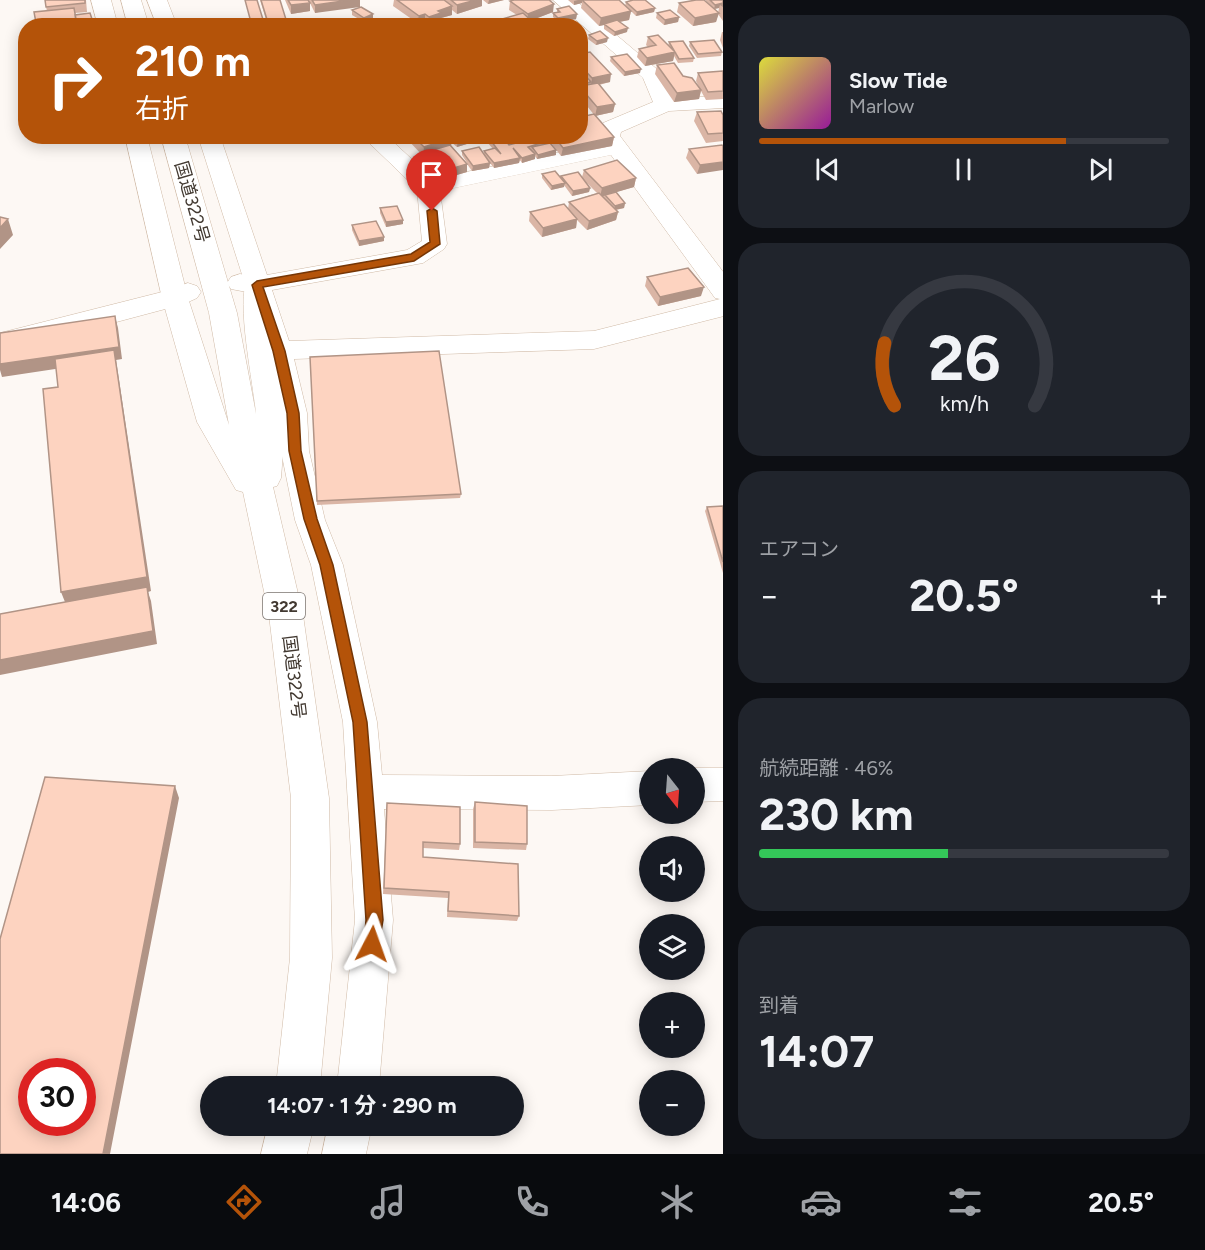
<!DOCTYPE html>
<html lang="ja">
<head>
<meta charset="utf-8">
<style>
	body { margin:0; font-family:Figtree,"Noto Sans JP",sans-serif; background:#20242c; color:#f1f3f6; height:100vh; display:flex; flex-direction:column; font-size:22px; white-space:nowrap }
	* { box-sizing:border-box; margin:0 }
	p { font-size:20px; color:#9ea1a6 }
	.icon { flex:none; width:33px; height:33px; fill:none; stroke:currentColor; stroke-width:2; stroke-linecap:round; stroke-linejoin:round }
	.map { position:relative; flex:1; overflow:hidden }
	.panel { display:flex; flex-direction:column; gap:15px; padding:15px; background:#0d0f14; width:482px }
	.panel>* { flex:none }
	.guide { position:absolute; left:18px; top:18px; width:570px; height:126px; border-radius:24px; box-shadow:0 3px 15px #0003; background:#b45309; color:#fff; overflow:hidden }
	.needle { width:39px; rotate:163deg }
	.controls { position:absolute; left:639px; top:758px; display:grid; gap:12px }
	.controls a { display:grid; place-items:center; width:66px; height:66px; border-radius:50%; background:#171b24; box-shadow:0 3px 15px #0003; font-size:30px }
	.speed { position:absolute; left:18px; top:1058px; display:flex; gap:12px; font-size:30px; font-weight:700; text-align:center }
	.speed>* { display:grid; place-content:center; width:78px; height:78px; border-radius:50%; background:#171b24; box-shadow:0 3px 15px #0003; line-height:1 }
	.speed .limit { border:9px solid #d22; background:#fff; color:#111 }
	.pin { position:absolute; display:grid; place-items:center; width:51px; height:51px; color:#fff; margin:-62px -26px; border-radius:50% 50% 50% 0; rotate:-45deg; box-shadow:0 0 6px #0007 }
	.pin .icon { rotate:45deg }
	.me { position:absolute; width:66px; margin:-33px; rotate:4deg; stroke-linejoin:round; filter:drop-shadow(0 0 4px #0008) }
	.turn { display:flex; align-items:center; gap:21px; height:126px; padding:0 18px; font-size:27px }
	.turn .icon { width:78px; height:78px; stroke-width:2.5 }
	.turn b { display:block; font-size:42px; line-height:51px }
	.big { font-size:45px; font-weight:700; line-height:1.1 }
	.panel .widget { flex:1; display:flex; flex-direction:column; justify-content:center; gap:9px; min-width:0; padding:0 21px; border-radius:24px; background:#20242c }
	.panel .dial { align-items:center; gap:0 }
	.dial svg { height:156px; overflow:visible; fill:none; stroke:#363941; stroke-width:7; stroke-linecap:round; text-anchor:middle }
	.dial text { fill:#f1f3f6; stroke:none }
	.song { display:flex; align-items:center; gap:18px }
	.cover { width:72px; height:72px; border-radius:9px; background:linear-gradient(135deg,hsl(60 70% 55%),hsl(300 70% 35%)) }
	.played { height:6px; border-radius:3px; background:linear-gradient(90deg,#b45309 75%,#363941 75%) }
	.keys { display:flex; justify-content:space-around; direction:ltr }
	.heat { display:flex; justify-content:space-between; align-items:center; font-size:33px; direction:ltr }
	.charge { height:9px; border-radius:4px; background:linear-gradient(90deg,#34c759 46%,#363941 0) }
	.trip { position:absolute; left:200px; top:1076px; width:324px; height:60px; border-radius:30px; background:#171b24; box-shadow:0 3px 15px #0003; font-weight:700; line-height:60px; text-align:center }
	.menu { display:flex; height:96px; justify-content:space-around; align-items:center; background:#090b0e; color:#9ea1a6 }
	.menu .icon { width:42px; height:42px }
	.menu .selected { color:#b45309 }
	.menu b { font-size:27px; color:#f1f3f6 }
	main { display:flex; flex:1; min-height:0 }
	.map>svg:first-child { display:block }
</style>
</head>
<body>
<main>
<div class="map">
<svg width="724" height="1154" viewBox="0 0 724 1154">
	<rect width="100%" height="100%" fill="#fdf8f4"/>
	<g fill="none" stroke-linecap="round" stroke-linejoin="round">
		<defs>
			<path id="street" d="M91 0H111L118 26H98Z
				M147 0H167L177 26H157Z
				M553 0H575L659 71 673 98 724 96V108L669 111 621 132 620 136 724 273V316L594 349 294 359 307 413 309 451 325 520 343 565 377 722 382 775 552 776 650 771V805L552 810 384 809 393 920 379 1086H337L355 920 343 722 311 565 295 520 281 451 279 413 266 350 198 136H220L267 275 407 250 422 241 417 189 362 136H387L433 179 603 143 598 136 603 123 653 102 643 78ZM611 155 715 298 720 299 594 331 289 341 272 290 423 263 444 249 447 244 440 191Z
				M125 136H147L188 298 184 304 175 306 166 304 162 298Z
				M694 768H724V801L694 802Z
				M328 1125H372L366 1154H322Z"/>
			<path id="secondary" d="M240 274 266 279 270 285 266 291 257 294 231 289 227 283 231 277Z
				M188 283 197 286 201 292 197 298 184 304 0 353V333L166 291Z"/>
			<path id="highway" d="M121 0H141L149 26H128Z
				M161 136H185L237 313 256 414C254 387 235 298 248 279L257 276 266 279 270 285 273 326 286 413 281 478 277 486 273 487 303 615 329 798 332 958 320 1086H276L290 958 291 798 269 615 243 492 236 490 197 422 162 298 166 292 175 289 184 292 188 298 229 425 209 313Z
				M268 1125H314L307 1154H261Z"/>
		</defs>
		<!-- street casing -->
		<use href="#street" stroke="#d0baa6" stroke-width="1"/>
		<!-- secondary casing -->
		<use href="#secondary" stroke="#d0baa6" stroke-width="1"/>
		<!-- highway casing -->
		<use href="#highway" stroke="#d0baa6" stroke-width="1"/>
		<!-- street -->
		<use href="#street" fill="#fff" fill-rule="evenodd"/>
		<!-- secondary -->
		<use href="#secondary" fill="#fff" fill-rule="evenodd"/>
		<!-- highway -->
		<use href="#highway" fill="#fff" fill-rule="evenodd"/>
	</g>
	<!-- wall -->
	<path fill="#dab5a5" d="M86 0 87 12 75 13 76 15 90 13 92 23 77 25 47 11 46 7Z
		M260 0H280L288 26H268Z
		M285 0H360L315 13 310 3V11L291 14Z
		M394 0H482V6L457 14 452 10V15L441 18 440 22 431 25 413 20 393 6Z
		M483 0H504L488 4Z
		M514 0H553L550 1 553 12 532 20 546 26H495V21L517 15 509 10 510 1Z
		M568 0H619L625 6 626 2 655 8 654 12 636 16 631 11 629 20 619 22 627 32 614 36 604 29V25L599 26 581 8 582 3 574 5Z
		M706 0H723V21L718 14 716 22 693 26 677 12 679 3 718 13 719 8 714 9 706 1Z
		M557 9 577 14 576 19 558 22 553 17V13L557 12Z
		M352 10 373 14V19L364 22 352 15Z
		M657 13 679 17 678 22 664 25 656 18Z
		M722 32H723V48L720 40Z
		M589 35 607 42 596 45 588 39Z
		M648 37 668 46 669 42 694 58 693 62 678 63 674 56 673 61 645 66 637 57 639 49 648 47 646 45Z
		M690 42 722 52 721 56 697 58 689 46Z
		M580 45 610 82 599 85 615 104 613 112 595 116 583 101V104L580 105Z
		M611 57 640 73 624 76 610 61Z
		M657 65 683 76 699 87 696 81 698 73 723 71V99L706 100 701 91 699 99 674 102 655 74Z
		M697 112 723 115V141L706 143 694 121Z
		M407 136H481L480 140 457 147 451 142V146L467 163 462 155V151L484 154V151L493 149 487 142 488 137 509 145 544 142V144L556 150V155L537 159 535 156V159L522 163 520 160 519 163 494 168 490 163 489 168 472 171 467 164V172L443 179 426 161V155L423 156 407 139Z
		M546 136H580L614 137 612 146 561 156 548 139V137Z
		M723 146 697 174 686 158 689 149Z
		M584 170 636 178 634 187 616 192 625 203 624 208 616 210 618 212 616 220 587 230 577 220 576 228 542 237 529 221 530 212 568 209 569 202 597 193 587 183 590 188 589 192 572 196 564 185V187L551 190 542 178V174L561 178V176L582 177Z
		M380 208 403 224 386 227 380 213Z
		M352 225 384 237V241L359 246 352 230Z
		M647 277 701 296 658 306 645 286Z
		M310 357 461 494 460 498 317 505Z
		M723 506V573L705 511 707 507Z
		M475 802 527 844 526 850 473 848V809Z
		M387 803 460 844 459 850 423 848V857L519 916 517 921 447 917 448 898 383 894Z"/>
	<!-- shaded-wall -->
	<path fill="#b19486" d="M350 0H360V7L315 13V5Z
		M476 0H482V6L457 14V5Z
		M489 0H504L488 4Z
		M578 0H582V3L574 5V1Z
		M310 3V11L291 14V5Z
		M723 3V7L720 5 719 8 714 9 715 5Z
		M554 4 553 12 527 22 528 14Z
		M452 6V15L441 18 440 22 429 26V17L438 11Z
		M655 8 654 12 636 16 637 12Z
		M631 11 629 20 599 26 601 18Z
		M719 13 716 22 693 26 695 18Z
		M373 14V19L364 22V18Z
		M425 14V23L418 25 419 16Z
		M577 14 576 19 558 22V18Z
		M679 17 678 22 664 25 665 20Z
		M76 19 77 21 92 19V23L78 26H36V23Z
		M628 28 627 32 614 36 615 32Z
		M608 38 607 42 596 45 597 41Z
		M675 52 673 61 645 66 647 58Z
		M641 69 640 73 624 76 625 72Z
		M611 74 610 82 591 86 592 78Z
		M701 90 699 99 674 102 677 93Z
		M615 104 613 112 595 116 597 107Z
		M465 136H481L480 140 457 147 458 139Z
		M614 137 612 146 561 156 563 148Z
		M452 138 451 147 426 152V155L423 156 424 147Z
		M556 150V155L537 159 538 155Z
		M535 154V159L522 163V158Z
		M520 158 519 163 494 168V163Z
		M723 162V170L697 174 700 165Z
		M490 163 489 168 472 171 473 166Z
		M467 164V172L443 179 444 171Z
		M636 178 634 187 600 197 602 188Z
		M565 183 564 187 551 190 552 186Z
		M590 188 589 192 572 196 573 191Z
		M625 203 624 208 614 210 615 206Z
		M618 212 616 220 587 230 589 221Z
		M8 219 13 235 0 249V228Z
		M577 219 576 228 542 237 543 228Z
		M403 220V224L386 227V222Z
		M384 237V241L359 246V241Z
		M704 287 701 296 658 306 660 297Z
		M115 316 118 328 122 359 116 360 151 591 148 592 151 601 157 644 0 675V660L67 607 61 592 115 360 2 377 0 370V364Z
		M175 786 179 798 110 1154H103Z"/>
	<!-- building -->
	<path fill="#fdd3c0" stroke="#b19486" stroke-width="1.5" fill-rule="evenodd" d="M45 0H85V3L46 7Z
		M245 0H257L265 26H252Z
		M261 0H280L288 26H269Z
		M288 0H308L310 3 291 5Z
		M312 0H350L315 5Z
		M397 0H444L452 6 438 11 441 13 429 17 425 14 419 16Z
		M451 0H476L457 5Z
		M514 0H549L554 4 528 14 510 1Z
		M582 0H619L631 11 601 18Z
		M633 0H645L655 8 637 12 626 2Z
		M696 0H704L719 13 695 18 679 3Z
		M710 0H723V3L715 5Z
		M569 6 577 14 558 18 553 13 560 12 557 9Z
		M361 7 373 14 364 18 352 10Z
		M74 8 76 19 36 23 34 12Z
		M670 10 679 17 665 20 657 13Z
		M90 13 92 19 76 21 75 15Z
		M523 13 537 26H501L495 21Z
		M422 17 432 26H397Z
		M541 19 546 26H537L532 20Z
		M617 20 628 28 615 32 604 24Z
		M600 31 608 38 597 41 589 35Z
		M658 35 675 52 647 58 639 49 656 45 648 37Z
		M714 40 722 52 698 54 690 42Z
		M683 41 694 58 679 59 669 42Z
		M580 45 587 52 580 54Z
		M590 52 611 74 592 78 580 65V54Z
		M627 54 641 69 625 72 611 57Z
		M674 63 683 76 692 78 701 90 677 93 657 65Z
		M580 70 591 82 580 84Z
		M723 71V91L708 92 698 73Z
		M598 83 615 104 597 107 580 87V86Z
		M721 111 723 115V133L708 134 697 112Z
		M594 114 614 137 563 148 554 136H580V117Z
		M413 136H450L452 138 424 147Z
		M491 136H502L509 145 539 137 544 142 528 147 535 154 522 158 513 148 520 158 494 163 484 151 495 148 501 154 488 137Z
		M550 143 556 150 538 155 532 147Z
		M450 145 467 164 444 171 426 152Z
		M722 145 723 146V162L700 165 689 149Z
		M479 147 490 163 473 166 462 151Z
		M617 160 636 178 602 188 584 170Z
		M555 171 565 183 552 186 542 174Z
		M578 172 590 188 573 191 561 176Z
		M616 192 625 203 615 206 605 195Z
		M599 193 618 212 589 221 569 202Z
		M564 204 577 219 543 228 530 212Z
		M397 206 403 220 386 222 380 208Z
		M0 217 8 219 0 228Z
		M376 221 384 237 359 241 352 225Z
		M688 268 704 287 660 297 647 277Z
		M115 316 119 347 0 364V333Z
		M114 350 147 577 61 592 43 389 58 387 55 359Z
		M439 351 461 494 317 501 310 357Z
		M723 506V562L707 507Z
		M147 587 153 631 0 660V614Z
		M45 777 175 786 103 1154H0V939ZM32 1071H82V1122H32Z
		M475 802 527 806V844L475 842Z
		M387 803 460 807V844L423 842V857L518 864 519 916 448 911 449 892 384 888Z"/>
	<!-- route -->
	<path fill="#b45309" stroke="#753606" stroke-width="1.5" d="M432 208 437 211 440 244 414 261 263 287 285 351 299 413 301 451 317 519 333 565 367 722 383 920 378 950 372 952 366 950 364 944 366 920 353 722 320 565 304 519 289 451 287 413 273 351 252 285 257 281 411 254 430 242 427 211Z"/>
	<g text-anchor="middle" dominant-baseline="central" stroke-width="4.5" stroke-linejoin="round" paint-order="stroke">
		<!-- shield labels -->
		<rect fill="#fff" stroke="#7b746f" stroke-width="1.5" x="263" y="593" width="42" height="26" rx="4.5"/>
		<g font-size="16" font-weight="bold" fill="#423931">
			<text x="284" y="606">322</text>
		</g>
		<!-- street labels -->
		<g font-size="18" fill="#423931" stroke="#fff">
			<text transform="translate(192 202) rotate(74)">国道322号</text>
			<text transform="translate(294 677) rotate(83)">国道322号</text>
		</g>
	</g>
</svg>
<div class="controls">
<a><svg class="needle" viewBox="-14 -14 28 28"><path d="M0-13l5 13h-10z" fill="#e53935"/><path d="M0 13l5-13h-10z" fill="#9ea1a6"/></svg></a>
<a><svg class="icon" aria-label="sound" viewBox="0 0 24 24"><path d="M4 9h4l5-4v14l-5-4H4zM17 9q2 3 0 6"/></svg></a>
<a><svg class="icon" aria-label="layers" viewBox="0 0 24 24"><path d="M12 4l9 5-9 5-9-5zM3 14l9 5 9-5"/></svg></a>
<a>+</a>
<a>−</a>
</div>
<div class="speed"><div class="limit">30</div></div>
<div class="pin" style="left:432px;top:211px;background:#d93025"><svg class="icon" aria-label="arrive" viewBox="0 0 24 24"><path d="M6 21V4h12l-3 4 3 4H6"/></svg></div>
<svg class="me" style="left:372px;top:944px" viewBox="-20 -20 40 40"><path d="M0-17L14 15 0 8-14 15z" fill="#b45309" stroke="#fff" stroke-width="4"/></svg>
<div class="trip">14:07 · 1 分 · 290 m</div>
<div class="guide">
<div class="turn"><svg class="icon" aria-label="right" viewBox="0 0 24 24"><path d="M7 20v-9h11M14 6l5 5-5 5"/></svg><div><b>210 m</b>右折</div></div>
</div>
</div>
<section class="panel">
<div class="widget">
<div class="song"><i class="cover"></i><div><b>Slow Tide</b><p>Marlow</p></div></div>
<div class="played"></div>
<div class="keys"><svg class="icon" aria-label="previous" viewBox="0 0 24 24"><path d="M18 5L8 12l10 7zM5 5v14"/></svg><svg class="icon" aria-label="pause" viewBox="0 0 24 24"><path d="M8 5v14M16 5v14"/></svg><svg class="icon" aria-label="next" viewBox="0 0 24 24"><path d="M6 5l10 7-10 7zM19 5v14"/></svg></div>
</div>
<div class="widget dial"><svg viewBox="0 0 100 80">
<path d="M14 69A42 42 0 1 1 86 69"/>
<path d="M14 69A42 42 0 0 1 9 37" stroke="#b45309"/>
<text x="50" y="56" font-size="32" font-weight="700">26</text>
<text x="50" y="72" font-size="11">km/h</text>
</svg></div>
<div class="widget"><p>エアコン</p>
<div class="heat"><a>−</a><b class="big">20.5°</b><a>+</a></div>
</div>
<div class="widget"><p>航続距離 · 46%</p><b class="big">230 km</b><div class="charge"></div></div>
<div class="widget"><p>到着</p><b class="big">14:07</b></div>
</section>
</main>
<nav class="menu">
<b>14:06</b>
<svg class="icon selected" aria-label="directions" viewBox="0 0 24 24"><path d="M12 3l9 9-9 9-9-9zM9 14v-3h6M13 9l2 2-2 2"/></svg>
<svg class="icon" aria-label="music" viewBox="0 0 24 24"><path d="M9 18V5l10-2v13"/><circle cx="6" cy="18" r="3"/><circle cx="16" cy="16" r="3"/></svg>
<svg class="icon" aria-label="phone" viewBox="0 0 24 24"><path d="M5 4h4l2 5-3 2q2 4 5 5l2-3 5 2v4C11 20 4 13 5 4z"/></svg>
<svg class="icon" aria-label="climate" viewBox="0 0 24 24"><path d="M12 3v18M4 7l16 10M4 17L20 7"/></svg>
<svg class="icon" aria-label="car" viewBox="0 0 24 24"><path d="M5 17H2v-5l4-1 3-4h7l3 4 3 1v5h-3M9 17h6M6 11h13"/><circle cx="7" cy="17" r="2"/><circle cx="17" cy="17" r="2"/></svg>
<svg class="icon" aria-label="filters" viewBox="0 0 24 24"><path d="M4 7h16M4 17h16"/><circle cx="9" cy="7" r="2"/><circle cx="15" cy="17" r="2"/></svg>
<b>20.5°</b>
</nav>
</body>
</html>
